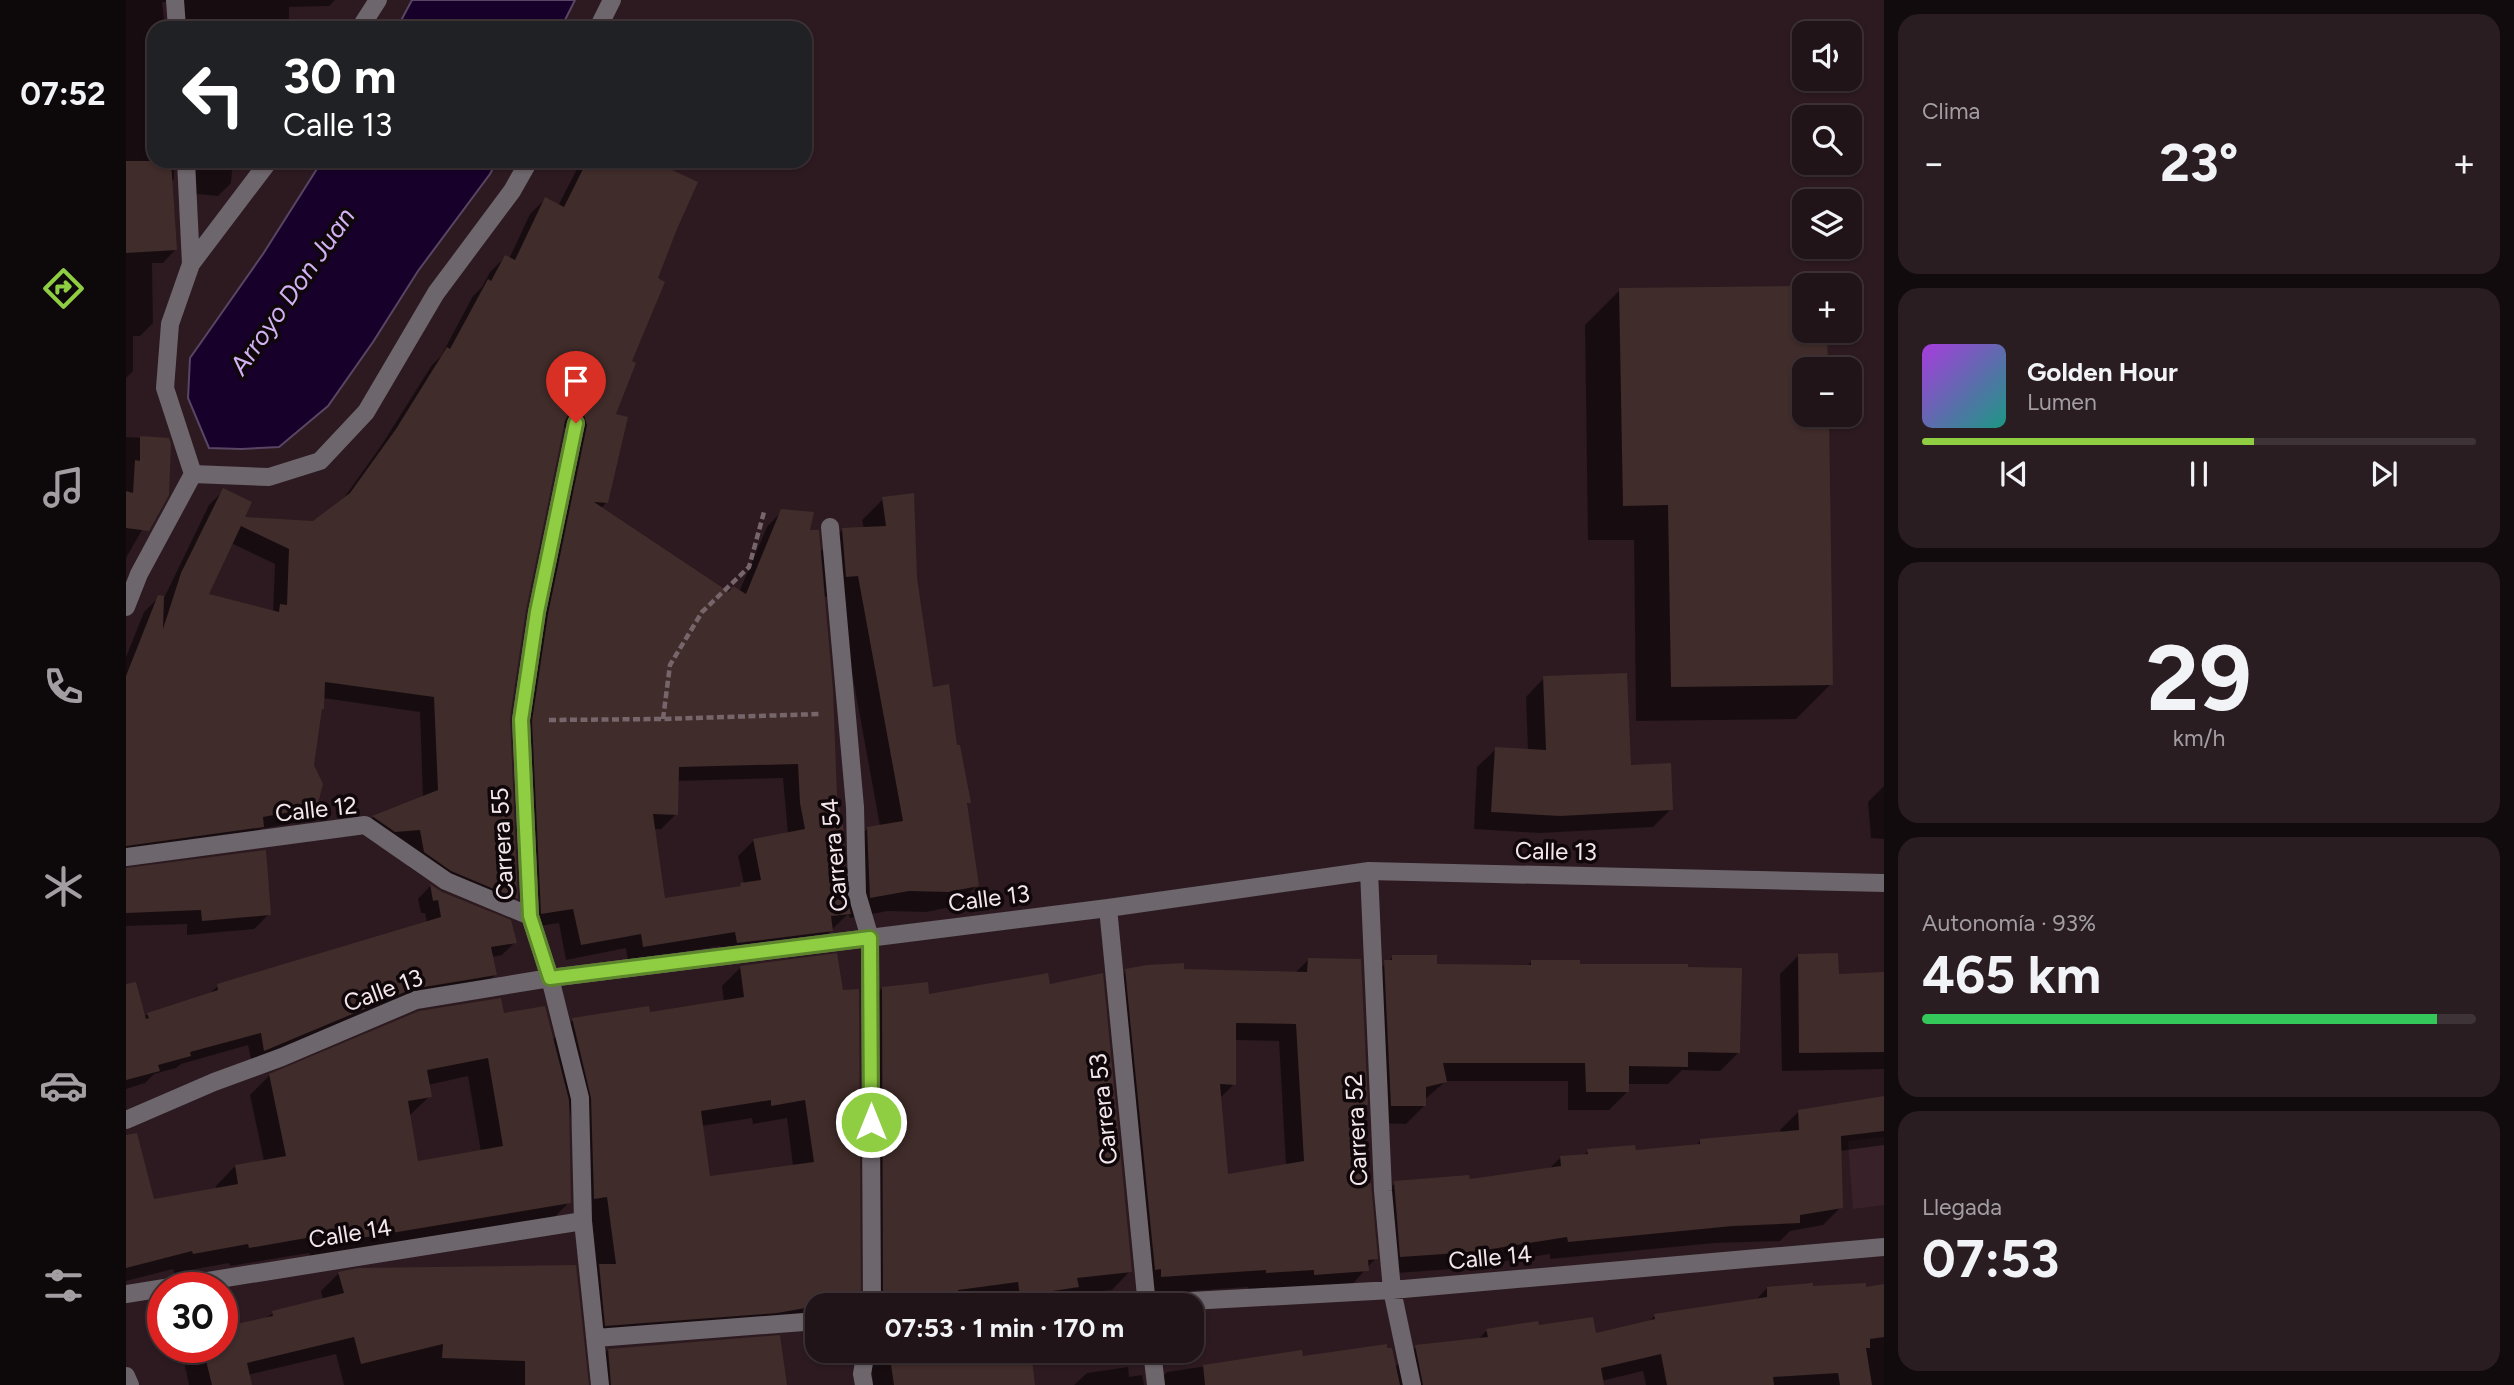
<!DOCTYPE html>
<html lang="es">
<head>
<meta charset="utf-8">
<style>
	body { margin:0; font-family:Figtree,sans-serif; background:#291d21; color:#f1f3f6; height:100vh; display:flex; flex-direction:column; font-size:26px; white-space:nowrap }
	* { box-sizing:border-box; margin:0 }
	p { font-size:23px; color:#a29ea2 }
	.icon { flex:none; width:38px; height:38px; fill:none; stroke:currentColor; stroke-width:2; stroke-linecap:round; stroke-linejoin:round }
	.map { position:relative; flex:1; overflow:hidden }
	.details { display:flex; flex-direction:column; gap:14px; padding:14px; background:#120b0d; width:630px }
	.details>* { flex:none }
	.top-card { position:absolute; left:21px; top:21px; width:665px; height:147px; border-radius:21px; box-shadow:0 2px 5px #0004,0 0 0 2px #3e3337; background:#202124; color:#fff; overflow:hidden }
	.controls { position:absolute; left:1666px; top:21px; display:grid; gap:14px }
	.controls a { display:grid; place-items:center; width:70px; height:70px; border-radius:14px; background:#211418; box-shadow:0 2px 5px #0004,0 0 0 2px #3e3337; font-size:35px }
	.speed { position:absolute; left:21px; top:1272px; display:flex; gap:14px; font-size:35px; font-weight:700; text-align:center }
	.speed>* { display:grid; place-content:center; width:91px; height:91px; border-radius:50%; background:#211418; box-shadow:0 2px 5px #0004,0 0 0 2px #3e3337; line-height:1 }
	.speed .limit { border:10px solid #d22; background:#fff; color:#111 }
	.pin { position:absolute; display:grid; place-items:center; width:60px; height:60px; color:#fff; margin:-72px -30px; border-radius:50% 50% 50% 0; rotate:-45deg; box-shadow:0 0 7px #0007 }
	.pin .icon { rotate:45deg }
	.me { position:absolute; width:77px; margin:-38px; rotate:0deg; stroke-linejoin:round; filter:drop-shadow(0 0 5px #0008) }
	.turn { display:flex; align-items:center; gap:24px; height:147px; padding:0 21px; font-size:32px }
	.turn .icon { width:91px; height:91px; stroke-width:2.5 }
	.turn b { display:block; font-size:49px; line-height:60px }
	.big { font-size:52px; font-weight:700; line-height:1.1 }
	.details .widget { flex:1; display:flex; flex-direction:column; justify-content:center; gap:10px; min-width:0; padding:0 24px; border-radius:21px; background:#291d21 }
	.details .dial { align-items:center; gap:0 }
	.dial b { font-size:91px; line-height:1 }
	.song { display:flex; align-items:center; gap:21px }
	.cover { width:84px; height:84px; border-radius:10px; background:linear-gradient(135deg,hsl(280 70% 55%),hsl(170 70% 35%)) }
	.played { height:7px; border-radius:4px; background:linear-gradient(90deg,#8fcd42 60%,#3e3337 60%) }
	.keys { display:flex; justify-content:space-around; direction:ltr }
	.heat { display:flex; justify-content:space-between; align-items:center; font-size:38px; direction:ltr }
	.charge { height:10px; border-radius:5px; background:linear-gradient(90deg,#34c759 93%,#3e3337 0) }
	.trip { position:absolute; left:679px; top:1293px; width:399px; height:70px; border-radius:21px; background:#211418; box-shadow:0 2px 5px #0004,0 0 0 2px #3e3337; font-weight:700; line-height:70px; text-align:center }
	main { display:flex; flex:1; min-height:0 }
	.dock { display:flex; flex-direction:column; width:126px; justify-content:space-around; align-items:center; background:#0d080a; color:#a29ea2 }
	.dock .icon { width:49px; height:49px }
	.dock .active { color:#8fcd42 }
	.dock b { font-size:32px; color:#f1f3f6 }
	.map>svg:first-child { display:block }
</style>
</head>
<body>
<main>
<nav class="dock">
<b>07:52</b>
<svg class="icon active" aria-label="directions" viewBox="0 0 24 24"><path d="M12 3l9 9-9 9-9-9zM9 14v-3h6M13 9l2 2-2 2"/></svg>
<svg class="icon" aria-label="music" viewBox="0 0 24 24"><path d="M9 18V5l10-2v13"/><circle cx="6" cy="18" r="3"/><circle cx="16" cy="16" r="3"/></svg>
<svg class="icon" aria-label="phone" viewBox="0 0 24 24"><path d="M5 4h4l2 5-3 2q2 4 5 5l2-3 5 2v4C11 20 4 13 5 4z"/></svg>
<svg class="icon" aria-label="climate" viewBox="0 0 24 24"><path d="M12 3v18M4 7l16 10M4 17L20 7"/></svg>
<svg class="icon" aria-label="car" viewBox="0 0 24 24"><path d="M5 17H2v-5l4-1 3-4h7l3 4 3 1v5h-3M9 17h6M6 11h13"/><circle cx="7" cy="17" r="2"/><circle cx="17" cy="17" r="2"/></svg>
<svg class="icon" aria-label="filters" viewBox="0 0 24 24"><path d="M4 7h16M4 17h16"/><circle cx="9" cy="7" r="2"/><circle cx="15" cy="17" r="2"/></svg>
</nav>
<div class="map">
<svg width="1758" height="1385" viewBox="0 0 1758 1385">
	<rect width="100%" height="100%" fill="#2c1a20"/>
	<!-- built -->
	<path fill="#392129" d="M1758 1137V1205L1727 1209 1722 1141Z"/>
	<!-- water -->
	<path fill="#17002a" stroke="#594564" stroke-width="2" d="M286 0H449L435 28H271Z
		M196 161H371L364 174 292 271 247 342 202 406 153 447 115 449 83 448 62 398 64 358 137 254Z"/>
	<!-- shadow -->
	<path fill="#0007" fill-rule="evenodd" d="M0 0H209L203 6 163 7V28H49L46 7 40 2H36L39 28H28V161H107L105 183 92 196 60 193 57 167 48 163V179L45 182 49 250 37 263H26L27 323 14 336H7V371L0 378Z
		M455 161H523L549 228 530 279 488 416 481 502 474 509 602 593 613 592 641 527 656 511 681 532 693 553 716 530 738 529 736 520 757 499 789 578 805 689 829 747 843 802 840 805 851 885 830 906 800 912 762 911 724 918 722 914 690 945 596 957 594 946 502 961 500 948 440 960 433 923 401 928 392 737 443 430 436 426 398 609 382 718 390 898 375 913 310 885 283 867 279 845 253 846 233 832 247 817 297 798 294 712 197 698 186 765 189 806 174 822 134 829 121 841 0 858V657L18 612 33 597 38 598 83 505 98 490 116 519 188 523 215 502 255 446 306 365 315 356 347 296 356 287 364 272 379 257 383 259 404 214 419 199 432 206ZM105 543 149 564 147 612 80 596ZM712 596 754 826 742 828 721 849 722 905 718 895 709 796 697 597ZM657 778 662 834 627 841 612 856 618 884 612 888 538 900 527 829H535L550 814 551 781Z
		M1678 287V331H1700V369H1678V415H1701L1705 684 1670 719 1510 721 1508 540H1462L1459 325 1494 290Z
		M0 437 42 439 41 487 0 558Z
		M1418 678 1545 809 1527 827 1414 833 1348 829 1351 767 1370 749 1402 751 1400 697Z
		M1758 786V839L1745 838 1742 802Z
		M0 870 143 914 128 929 61 935V924L0 926Z
		M304 886 389 942 376 955 365 957 369 975 356 988 126 1063 122 1045 55 1064 50 1068 28 1074 19 1083 0 1089V1022L83 994 92 986 301 923 299 913H295L292 899Z
		M709 955 733 1302 730 1306H691V1324L637 1330 461 1344 455 1285 470 1270 442 1099 443 1202 424 1222 186 1262 183 1253 104 1266 103 1263 48 1273 47 1269 0 1281V1164L27 1201 90 1190V1186L109 1166 138 1161 124 1095 144 1075 377 1015 426 1040 447 1020 522 1014 598 1002 596 986 615 967ZM342 1076 355 1152 291 1163 283 1116 304 1096 302 1085ZM626 1118 627 1124 661 1118 667 1166 583 1178 575 1126Z
		M1673 955 1711 975 1758 974V1069L1656 1071 1654 974Z
		M1267 957 1309 966H1401L1406 961 1452 966 1613 1052 1594 1071 1556 1070 1542 1084H1501V1092L1483 1110H1442V1081H1320L1298 1100V1106L1280 1124 1247 1123 1241 980Z
		M1182 960 1240 1105 1232 1113 1236 1185 1250 1258 1223 1288 1123 1290 1122 1287 1018 1294 982 989 1000 971 1169 973ZM1108 1040 1153 1041 1160 1166 1101 1176 1094 1098 1108 1084Z
		M756 988 801 996 1004 1271 986 1290 944 1294 930 1306H740L738 1007Z
		M1758 1098V1145L1713 1151 1715 1207 1697 1225 1664 1231 1654 1241 1588 1243 1424 1259V1254L1327 1269 1257 1274 1251 1201 1269 1183 1342 1181 1423 1169 1435 1157 1457 1156 1462 1151 1508 1152 1569 1147 1574 1141 1655 1133 1654 1130 1672 1112Z
		M213 1273 461 1385H218L210 1354 122 1375 124 1385H63L56 1352 61 1348H96L147 1313 197 1300 195 1291Z
		M1758 1286V1385H1520L1517 1371 1475 1381 1476 1385H1028L1041 1372 1175 1352 1176 1358 1269 1367 1290 1347 1352 1340 1361 1330 1411 1327 1468 1335 1522 1322 1529 1316 1629 1301 1641 1288 1739 1289Z
		M482 1350 659 1385H465L464 1368Z
		M743 1351H903L907 1385H744L747 1382Z
		M1002 1367 1003 1377 1016 1375 1018 1385H948L961 1373Z"/>
	<!-- building -->
	<path fill="#402c2a" fill-rule="evenodd" d="M0 161H45L51 250 0 253Z
		M461 161H527L572 182 551 229 532 278 539 282 506 361 510 363 490 414 502 417 482 503 468 502 603 592 607 586 620 594 655 509 688 512 684 530H693L707 690 711 796 718 831 720 895 725 914 705 916 707 931 611 943 609 932 517 947 515 934 455 945 447 909 415 914 406 721 422 614 461 425 458 415 452 412 442 415 439 421 400 610 384 718 392 899 325 871 298 852 294 830 269 832 246 816 312 790 308 697 199 682 198 709H196L188 765 197 784 191 807 137 817 138 827 0 846V676L32 595 38 596 37 629 55 573 97 488 126 502 119 517 187 521 224 493 270 429 321 347 324 349 362 279 365 281 379 255 389 260 419 197 438 207ZM115 526 163 549 161 605 154 604 153 612 83 594ZM672 764 674 803 679 829 627 839 635 880 614 883 615 886 539 898 527 814 552 815 553 767Z
		M1678 286V331H1701L1702 369H1678V415H1703L1707 685 1545 687 1542 505 1497 506 1493 288Z
		M14 436 43 438 45 444 43 495 23 531 0 528V491L7 493 9 460 14 461Z
		M788 493 791 578 807 687 823 684 831 745H834L845 803H841L853 886 822 892 783 891 744 898 741 827 777 821 732 576 720 577 716 528 760 526 756 497Z
		M1501 673 1505 765 1545 763 1547 810 1434 816 1365 812 1369 747 1420 750 1417 676Z
		M140 850 145 915 76 921 75 910 0 913V868Z
		M304 884 316 892 385 920 391 943 365 947 371 975 286 989 138 1051 135 1033 64 1052 65 1056 32 1065 34 1071 0 1080V984L10 982 20 1019 23 1018 21 1013 92 990 91 984 315 917 312 900 307 901Z
		M711 953 717 990 733 989 735 1303 691 1306 651 1313 479 1326 473 1264H490L481 1197 468 1199 465 1098 446 1018 523 1006 524 1012 618 997 614 966ZM645 1100V1106L679 1100 688 1162 584 1176 575 1111Z
		M1712 953 1713 974 1758 972V1052L1673 1053 1672 954Z
		M1266 955H1311V964L1405 965V960H1454V964H1562V967L1616 968 1614 1053 1562 1052V1067L1503 1066V1092H1460L1459 1063H1317L1321 1082 1300 1087V1106H1265L1258 960H1266Z
		M1182 958 1235 959 1242 1105H1233L1238 1184 1245 1183 1252 1259 1242 1260 1243 1271 1188 1275V1270L1140 1273V1270L1035 1277V1269L1029 1270 999 969 1021 965 1058 963V969L1181 972ZM1110 1023 1170 1024 1178 1161 1102 1174 1094 1084 1110 1085Z
		M922 973 924 984 977 973 1006 1272 951 1278 953 1287 894 1296 892 1282 832 1290 833 1295 757 1303 756 987 802 982 803 994Z
		M375 998 378 1013 419 1006 443 1100 445 1203 205 1243 203 1234 123 1248 122 1244 67 1254 66 1251 0 1268V1135L11 1133 28 1199 112 1184 109 1165 160 1156 143 1074 293 1011ZM362 1058 377 1146 292 1161 282 1101 306 1097 301 1070Z
		M1758 1096V1131L1715 1136 1717 1208 1674 1215V1223L1607 1226 1442 1242 1441 1237 1347 1252 1274 1257 1268 1181 1343 1175 1344 1179 1435 1166 1434 1156 1462 1154 1461 1149 1509 1145 1510 1150 1574 1144V1139L1673 1130 1672 1110Z
		M450 1265 463 1385H399V1361L316 1358 317 1344 235 1364 228 1337 121 1363 126 1385H86L77 1348H96V1327L147 1316 146 1311 218 1293 212 1272 232 1268Z
		M1687 1283V1286L1740 1283V1287L1758 1284V1337L1744 1339V1348H1740L1746 1385H1714L1712 1373 1647 1377 1648 1385H1541L1535 1354 1475 1368 1478 1385H1297L1289 1345 1362 1337 1360 1329 1412 1321 1413 1325 1467 1317 1470 1333 1529 1319 1528 1314 1641 1297V1287Z
		M654 1335 661 1385H485L482 1349Z
		M1261 1344V1348H1266L1274 1385H1079L1077 1365 1176 1350 1177 1356Z
		M763 1351H905L909 1385H768Z"/>
	<g fill="none" stroke-linecap="round" stroke-linejoin="round">
		<!-- path -->
		<path stroke="#76656b" stroke-width="4.5" stroke-dasharray="7 3.5" stroke-linecap="butt" d="M537 719 544 665 576 612 623 567 638 512
			M423 720 537 719 694 714"/>
		<!-- minor -->
		<path stroke="#6d666c" stroke-width="18" d="M49 0 51 28
			M234 28 252 0
			M472 28 486 0
			M60 161 65 264
			M450 423 411 612 395 720 404 916 424 978 454 1098 457 1221 474 1385
			M67 474 143 477 194 461 240 412 310 293 386 191 403 161
			M67 474 39 388 44 324 65 264 143 161
			M704 527 729 807 731 894 744 938 746 1306
			M0 607 13 574 67 474
			M0 857 239 825 320 881 404 916
			M1243 871 1257 1191 1266 1290 1286 1385
			M982 908 1021 1306
			M0 1120 88 1082 156 1057 290 1000 424 978 982 908 1243 871 1758 883
			M0 1294 457 1221
			M974 1306 1266 1290 1758 1247
			M470 1338 691 1321
			M1026 1351 1030 1385
			M0 1376 4 1385
			M738 1385 736 1374 740 1351"/>
	</g>
	<g fill="none" stroke-linecap="round" stroke-linejoin="round">
		<defs>
			<path id="route" d="M450 423 411 612 395 720 404 916 424 978 744 938 745 1122"/>
		</defs>
		<!-- route casing -->
		<use href="#route" stroke="#5d852b" stroke-width="18"/>
		<!-- route -->
		<use href="#route" stroke="#8fcd42" stroke-width="12"/>
	</g>
	<g text-anchor="middle" dominant-baseline="central" stroke-width="7" stroke-linejoin="round" paint-order="stroke">
		<!-- street labels -->
		<g font-size="24" fill="#f4e7eb" stroke="#0f070a">
			<text transform="translate(190 809) rotate(-6)">Calle 12</text>
			<text transform="translate(376 844) rotate(-93)">Carrera 55</text>
			<text transform="translate(1430 851) rotate(1)">Calle 13</text>
			<text transform="translate(708 855) rotate(-95)">Carrera 54</text>
			<text transform="translate(863 898) rotate(-7)">Calle 13</text>
			<text transform="translate(257 990) rotate(-20)">Calle 13</text>
			<text transform="translate(977 1109) rotate(-96)">Carrera 53</text>
			<text transform="translate(1230 1130) rotate(-93)">Carrera 52</text>
			<text transform="translate(224 1233) rotate(-9)">Calle 14</text>
			<text transform="translate(1364 1257) rotate(-5)">Calle 14</text>
		</g>
		<!-- water labels -->
		<g font-size="26" font-style="italic" fill="#d1b1f4" stroke="#0f070a">
			<text transform="translate(166 291) rotate(-55)">Arroyo Don Juan</text>
		</g>
	</g>
</svg>
<div class="controls">
<a><svg class="icon" aria-label="sound" viewBox="0 0 24 24"><path d="M4 9h4l5-4v14l-5-4H4zM17 9q2 3 0 6"/></svg></a>
<a><svg class="icon" aria-label="search" viewBox="0 0 24 24"><circle cx="10" cy="10" r="6"/><path d="M15 15l6 6"/></svg></a>
<a><svg class="icon" aria-label="layers" viewBox="0 0 24 24"><path d="M12 4l9 5-9 5-9-5zM3 14l9 5 9-5"/></svg></a>
<a>+</a>
<a>−</a>
</div>
<div class="speed"><div class="limit">30</div></div>
<div class="pin" style="left:450px;top:423px;background:#d93025"><svg class="icon" aria-label="arrive" viewBox="0 0 24 24"><path d="M6 21V4h12l-3 4 3 4H6"/></svg></div>
<svg class="me" style="left:745px;top:1122px" viewBox="-20 -20 40 40"><circle r="17" fill="#8fcd42" stroke="#fff" stroke-width="3"/><path d="M0-11L8 9 0 5-8 9z" fill="#fff"/></svg>
<div class="trip">07:53 · 1 min · 170 m</div>
<div class="top-card">
<div class="turn"><svg class="icon" aria-label="left" viewBox="0 0 24 24"><path d="M17 20v-9H6M10 6l-5 5 5 5"/></svg><div><b>30 m</b>Calle 13</div></div>
</div>
</div>
<section class="details">
<div class="widget"><p>Clima</p>
<div class="heat"><a>−</a><b class="big">23°</b><a>+</a></div>
</div>
<div class="widget">
<div class="song"><i class="cover"></i><div><b>Golden Hour</b><p>Lumen</p></div></div>
<div class="played"></div>
<div class="keys"><svg class="icon" aria-label="previous" viewBox="0 0 24 24"><path d="M18 5L8 12l10 7zM5 5v14"/></svg><svg class="icon" aria-label="pause" viewBox="0 0 24 24"><path d="M8 5v14M16 5v14"/></svg><svg class="icon" aria-label="next" viewBox="0 0 24 24"><path d="M6 5l10 7-10 7zM19 5v14"/></svg></div>
</div>
<div class="widget dial"><b>29</b><p>km/h</p></div>
<div class="widget"><p>Autonomía · 93%</p><b class="big">465 km</b><div class="charge"></div></div>
<div class="widget"><p>Llegada</p><b class="big">07:53</b></div>
</section>
</main>
</body>
</html>
